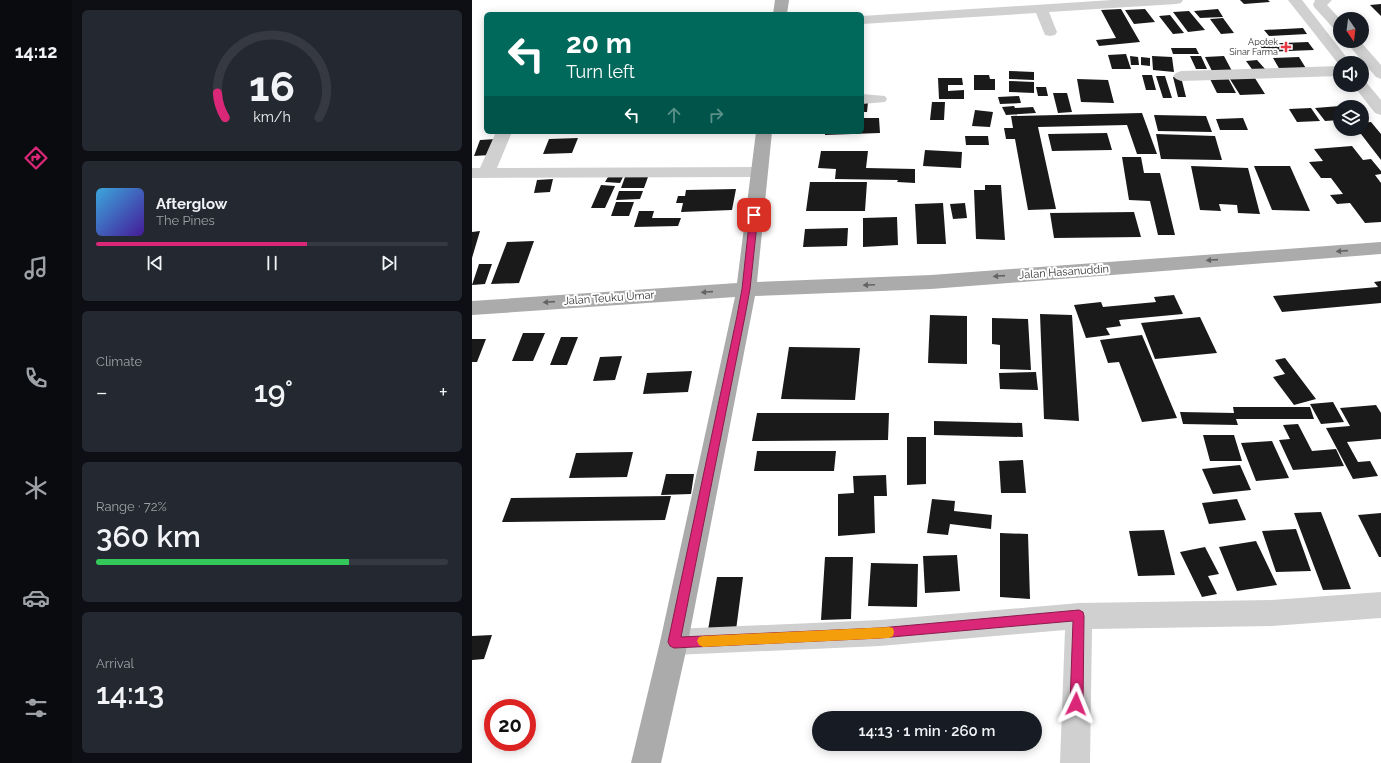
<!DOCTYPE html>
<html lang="en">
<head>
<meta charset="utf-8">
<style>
	body { margin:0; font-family:Raleway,sans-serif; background:#242831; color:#f1f3f6; height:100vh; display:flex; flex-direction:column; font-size:15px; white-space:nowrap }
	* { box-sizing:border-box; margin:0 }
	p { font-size:13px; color:#9ea1a6 }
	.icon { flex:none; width:22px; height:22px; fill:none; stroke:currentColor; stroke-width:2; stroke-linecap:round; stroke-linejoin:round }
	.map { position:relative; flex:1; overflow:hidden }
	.drawer { display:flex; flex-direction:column; gap:10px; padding:10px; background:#0d0f14; width:400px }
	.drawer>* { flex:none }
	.top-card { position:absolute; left:12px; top:12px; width:380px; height:122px; border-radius:6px; box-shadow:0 2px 10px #0003; background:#00695c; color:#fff; overflow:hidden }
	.needle { width:26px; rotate:166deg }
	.tools { position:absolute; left:861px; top:12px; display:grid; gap:8px }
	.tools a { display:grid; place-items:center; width:36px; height:36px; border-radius:50%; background:#171b24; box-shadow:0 2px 10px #0003; font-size:20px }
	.speed { position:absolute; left:12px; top:699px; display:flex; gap:8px; font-size:20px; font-weight:700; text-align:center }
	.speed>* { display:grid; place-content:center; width:52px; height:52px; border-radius:50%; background:#171b24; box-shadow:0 2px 10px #0003; line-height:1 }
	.speed .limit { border:6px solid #d22; background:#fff; color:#111 }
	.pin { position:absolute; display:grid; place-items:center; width:34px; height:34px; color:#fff; margin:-17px; border-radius:8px; box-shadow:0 2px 6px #0006 }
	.me { position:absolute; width:44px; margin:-22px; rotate:2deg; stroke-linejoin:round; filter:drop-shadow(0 0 3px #0008) }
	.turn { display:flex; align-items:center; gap:14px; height:84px; padding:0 16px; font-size:18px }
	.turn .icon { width:52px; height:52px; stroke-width:2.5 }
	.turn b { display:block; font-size:28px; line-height:34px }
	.lanes { display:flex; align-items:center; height:38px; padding:0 16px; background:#0003; justify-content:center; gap:20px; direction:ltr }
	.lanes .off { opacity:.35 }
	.big { font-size:30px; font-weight:600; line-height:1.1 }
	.drawer .tile { flex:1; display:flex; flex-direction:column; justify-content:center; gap:6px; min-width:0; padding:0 14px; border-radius:6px; background:#242831 }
	.drawer .dial { align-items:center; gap:0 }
	.dial svg { height:104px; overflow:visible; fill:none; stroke:#363941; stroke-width:7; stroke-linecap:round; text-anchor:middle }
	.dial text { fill:#f1f3f6; stroke:none }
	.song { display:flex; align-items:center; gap:12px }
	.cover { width:48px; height:48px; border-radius:6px; background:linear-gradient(135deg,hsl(200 70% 55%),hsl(260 70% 35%)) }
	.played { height:4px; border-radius:2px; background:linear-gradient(90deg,#db2777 60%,#363941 60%) }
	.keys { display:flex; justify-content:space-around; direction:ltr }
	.heat { display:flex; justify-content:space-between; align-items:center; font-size:22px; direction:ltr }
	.charge { height:6px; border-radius:3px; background:linear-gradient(90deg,#34c759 72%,#363941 0) }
	.trip { position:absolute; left:340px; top:711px; width:230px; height:40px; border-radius:20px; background:#171b24; box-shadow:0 2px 10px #0003; font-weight:600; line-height:40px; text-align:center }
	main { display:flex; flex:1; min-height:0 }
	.menu { display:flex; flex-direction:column; width:72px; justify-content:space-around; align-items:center; background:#090b0e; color:#9ea1a6 }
	.menu .icon { width:28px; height:28px }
	.menu .current { color:#db2777 }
	.menu b { font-size:18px; color:#f1f3f6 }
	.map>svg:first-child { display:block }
</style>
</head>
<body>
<main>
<nav class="menu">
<b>14:12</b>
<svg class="icon current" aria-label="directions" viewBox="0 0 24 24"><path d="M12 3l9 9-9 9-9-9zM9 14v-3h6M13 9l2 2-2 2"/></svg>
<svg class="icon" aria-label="music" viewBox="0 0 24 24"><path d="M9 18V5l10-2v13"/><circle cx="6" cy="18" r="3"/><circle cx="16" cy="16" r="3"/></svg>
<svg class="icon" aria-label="phone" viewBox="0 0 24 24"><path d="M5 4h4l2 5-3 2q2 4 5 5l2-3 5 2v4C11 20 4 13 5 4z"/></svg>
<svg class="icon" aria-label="climate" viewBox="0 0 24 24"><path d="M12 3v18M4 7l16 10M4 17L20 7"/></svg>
<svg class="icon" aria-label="car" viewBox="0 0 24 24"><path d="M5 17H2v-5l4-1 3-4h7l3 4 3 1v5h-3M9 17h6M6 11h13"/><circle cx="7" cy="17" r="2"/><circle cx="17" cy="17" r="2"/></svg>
<svg class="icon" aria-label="filters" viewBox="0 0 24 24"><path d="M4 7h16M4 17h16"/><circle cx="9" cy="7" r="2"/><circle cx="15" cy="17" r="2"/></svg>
</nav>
<section class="drawer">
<div class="tile dial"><svg viewBox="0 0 100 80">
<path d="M14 69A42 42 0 1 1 86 69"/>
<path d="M14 69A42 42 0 0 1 8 50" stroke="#db2777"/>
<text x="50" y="56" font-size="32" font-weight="700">16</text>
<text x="50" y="72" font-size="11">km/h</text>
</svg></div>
<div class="tile">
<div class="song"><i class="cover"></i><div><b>Afterglow</b><p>The Pines</p></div></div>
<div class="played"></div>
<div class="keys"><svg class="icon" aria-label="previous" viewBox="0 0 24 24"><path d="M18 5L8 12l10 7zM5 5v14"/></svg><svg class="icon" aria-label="pause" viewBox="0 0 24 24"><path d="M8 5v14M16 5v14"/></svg><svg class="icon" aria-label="next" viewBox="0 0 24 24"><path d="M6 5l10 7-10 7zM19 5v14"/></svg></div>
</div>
<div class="tile"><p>Climate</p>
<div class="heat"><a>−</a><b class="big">19°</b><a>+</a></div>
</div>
<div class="tile"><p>Range · 72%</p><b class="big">360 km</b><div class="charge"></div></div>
<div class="tile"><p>Arrival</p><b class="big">14:13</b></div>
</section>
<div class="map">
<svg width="909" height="763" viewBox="0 0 909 763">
	<rect width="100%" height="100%" fill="#fff"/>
	<!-- building -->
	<path fill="#1a1a1a" d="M768 0H796L798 2 772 4Z
		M909 4V16L898 5Z
		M649 9 668 42 627 46 624 40 644 38 629 10Z
		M673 9 683 22 662 24 653 10Z
		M746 9 751 17 728 18 722 11Z
		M717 11 733 30 716 32 701 12Z
		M698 15 712 33 701 34 687 16Z
		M751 18 762 33 749 34 738 19Z
		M831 28 835 34 797 36 792 30Z
		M836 42 842 50 792 52 787 44Z
		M699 48H724L727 54H701Z
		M654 54 659 69H640L636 55Z
		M658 56 666 57 667 65H659Z
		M680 56 700 57 702 72 681 70Z
		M718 56H729L735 69H724Z
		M752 56 760 71H740L733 57Z
		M669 57 678 58V66L669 65Z
		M827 57 835 70H808L801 58Z
		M785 60 794 70 782 72 774 61Z
		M537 71 562 72V80L537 79Z
		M502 75H517L518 79H523V90H502Z
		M670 75H680L684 90H674Z
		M781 75 793 94 768 95 756 76Z
		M684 76H693L700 98H691Z
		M701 77H709L714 97H706Z
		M466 78H490L491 85H476V91L492 90V99H467Z
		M756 78 764 93H745L738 79Z
		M605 79 636 80 642 103 609 102Z
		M537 81 562 82V93L537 92Z
		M564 87H574L576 96H566Z
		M581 93H595L600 112 586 113Z
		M547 96 549 103 528 104 526 97Z
		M390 102H396L395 112H390Z
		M460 102H473L472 120H458Z
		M542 106 543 108 561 107 564 113 534 115 530 107Z
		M868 106V120L853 121 843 108Z
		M839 108 848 121 825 122 817 109Z
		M503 110 521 112 518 127 500 126Z
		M670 113 685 154H665L655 125 566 127 584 209 556 210 543 139H534L532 128H541L539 116Z
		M682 115 734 116 740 132 686 131Z
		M390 118H407L408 133 353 135V132H390Z
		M771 118 776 130H748L744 119Z
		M899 122 909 134V160L889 134 882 135 877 129H890V123Z
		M635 133 640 150 580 151 576 134Z
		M684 134 743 136 750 160 689 159Z
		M493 136H516L517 145H494Z
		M106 138 100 153 71 154 77 139Z
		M24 139 18 155 2 156 8 140Z
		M880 146 891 160 899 159 909 171V174L903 175 909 183V222L893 223 878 203 865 204 858 195 871 194 859 178H849L837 162 851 161 842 149Z
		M453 150 490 152 489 168 451 166Z
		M349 151H396L394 168 443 169V183L425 182 426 180 363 179 364 169 346 168Z
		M650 157H669L672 173H688L703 235H686L678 201 657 200Z
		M719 166 776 168 788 214 766 213 765 205 747 204 749 211 728 210Z
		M782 166H818L838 211 800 210Z
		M136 177H151L148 183 133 182Z
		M153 177H176L172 188H149Z
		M81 179 78 192 62 193 65 180Z
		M338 182H395L393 211H334Z
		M129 185 143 186 133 208H119Z
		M513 185H529L533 240 504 239 502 190H513Z
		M264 189 260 210 209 212 211 203H204L206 196H213L214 190Z
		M147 191H171L168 199 144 200Z
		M144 202H162L157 216H139Z
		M471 203 474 244H445L443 204Z
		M493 203 495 218 481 219 478 204Z
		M167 211H182L180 218H209L206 226 162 227Z
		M662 212 669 237 582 238 578 213Z
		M425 217 426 245 391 247V218Z
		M376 228 375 246 331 247 333 229Z
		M8 231 0 258V232Z
		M62 241 47 283 19 284 35 242Z
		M7 264H20L13 284 0 285Z
		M909 281V303L810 312 801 296 906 287 902 282Z
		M702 295 711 314 647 320 649 326 634 328 638 335 614 338 602 305 629 302 631 307 684 302 682 297Z
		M568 314 600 315 607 421 572 419Z
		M458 315 495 316V364L456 363Z
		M728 317 745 353 683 359 669 323Z
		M520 318 556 319 559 370 528 369V345L520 344Z
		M51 333H73L61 361H40Z
		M670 335 705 418 670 422 647 362 636 363 628 340Z
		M89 337H106L95 365H78Z
		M0 339H14L5 362H0Z
		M317 347 388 348 383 400 309 399Z
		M150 356 143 380 121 381 128 357Z
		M813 358 844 399 822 405 801 377 813 374 803 360Z
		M220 371 216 392 171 394 175 373Z
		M564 372 566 390 528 389 527 373Z
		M861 402 872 422 849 424 838 404Z
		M904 405 909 413V439L875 442 886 462 898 461 906 476 881 479 854 428 878 426 868 408Z
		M761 407H838L842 419H764L766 425 711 424 708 412 762 413Z
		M285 413H417L416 440 280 441Z
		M462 421 550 423 551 437 462 435Z
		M826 424 840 451 864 449 872 466 821 470 807 440 818 439 811 425Z
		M731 435H762L770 461H738Z
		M435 437H454V484L435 485Z
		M800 441 817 478 784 481 769 443Z
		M285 451H364L362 471H282Z
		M161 452 155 477 97 478 104 453Z
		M551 460 554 493H529L527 461Z
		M768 465 779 490 741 494 730 469Z
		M194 474H222L219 494 189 495Z
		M414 475 415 496H402L403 533 366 536V494L382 493 381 476Z
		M199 496 193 520 30 522 39 498Z
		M460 499 483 501 482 511 520 515 519 529 478 524 476 535 455 533Z
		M765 499 774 520 737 524 730 503Z
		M849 512 879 589 851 590 822 513Z
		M909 513V557H907L886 515Z
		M824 529 839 571 804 572 790 531Z
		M692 530 703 575 666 576 657 531Z
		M528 533 556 534 558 599 528 597Z
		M784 541 805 585 765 591 747 547Z
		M733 547 747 574 736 576 745 594 730 597 708 552Z
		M485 555 488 591 453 593 451 556Z
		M353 557H381L379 619 349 620Z
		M399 563 446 564 445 607 396 606Z
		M245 577H271L264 630H236Z
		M20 635 12 659 0 660V636Z"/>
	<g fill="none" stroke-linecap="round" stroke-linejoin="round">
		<!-- minor -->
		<path fill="#d0d0d0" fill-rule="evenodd" d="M640 0H711L709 3 704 4 577 12 585 32 583 35 578 36 573 35 564 13 390 24V16Z
			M816 0H830L879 63H868V76L709 81 704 79 701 76 704 73 709 71 868 66Z
			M843 0H860L855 5 868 19V31L863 30 843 8 841 5Z
			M873 41H888L909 65V79L904 77Z
			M890 81 894 82 909 100V115L903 113 881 85H890Z
			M390 94 413 96 415 99 413 102 390 104Z
			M24 132H40L25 168 287 167 293 168 296 172 293 176 287 177 0 178V168H8Z
			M909 592V618L800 626 620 629 618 763H588L593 630 408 646 202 655 192 652 188 642 192 632 202 629 408 620 607 603 800 600Z"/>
		<!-- major -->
		<path fill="#ababab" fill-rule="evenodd" d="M303 0H317L315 14H301Z
			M284 132H300L285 282 459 275 909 242V254L459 289 283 296 216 642 189 763H159L188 642 263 297 0 315V301L265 283Z"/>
	</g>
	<!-- one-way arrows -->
	<defs><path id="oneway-solid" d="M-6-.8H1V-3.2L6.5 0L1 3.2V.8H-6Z"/></defs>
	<g fill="#636363">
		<use href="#oneway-solid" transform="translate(870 251) rotate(176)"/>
		<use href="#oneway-solid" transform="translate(740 260) rotate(176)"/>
		<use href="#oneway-solid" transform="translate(527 276) rotate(176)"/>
		<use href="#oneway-solid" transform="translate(397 285) rotate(177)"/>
		<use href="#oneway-solid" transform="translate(235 292) rotate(176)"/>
		<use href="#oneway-solid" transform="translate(77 302) rotate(176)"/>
	</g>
	<!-- route -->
	<path fill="#db2777" stroke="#8e194d" d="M282 213 286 215 278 289 273 316 209 637 408 628 607 610 611 612 612 616 611 704 609 708 604 710 600 708 598 704 601 621 408 638 202 648 198 646 196 642 265 316 270 289 278 215Z"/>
	<!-- slow -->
	<path fill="#f59e0b" d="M417 627 421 628 422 632 421 636 417 638 231 647 227 645 225 641 227 637 231 636Z"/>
	<!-- markers -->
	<path fill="#e63946" stroke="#fff" stroke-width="1.5" d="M812 41h4v4h4v4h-4v4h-4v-4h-4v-4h4z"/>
	<g text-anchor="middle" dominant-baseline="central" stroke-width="4" stroke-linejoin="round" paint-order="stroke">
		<!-- far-poi labels -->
		<g font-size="9" fill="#333" stroke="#fff" text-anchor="end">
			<text x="806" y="42">Apotek<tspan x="806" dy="10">Sinar Farma</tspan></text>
		</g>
		<!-- street labels -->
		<g font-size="11" fill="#333" stroke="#fff">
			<text transform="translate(592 272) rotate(-4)">Jalan Hasanuddin</text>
			<text transform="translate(137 298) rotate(-4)">Jalan Teuku Umar</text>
		</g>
	</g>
</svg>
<div class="tools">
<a><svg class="needle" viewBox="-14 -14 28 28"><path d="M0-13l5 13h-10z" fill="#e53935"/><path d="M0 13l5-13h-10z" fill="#9ea1a6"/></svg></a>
<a><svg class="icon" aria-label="sound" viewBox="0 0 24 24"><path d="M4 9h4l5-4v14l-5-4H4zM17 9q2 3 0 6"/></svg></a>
<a><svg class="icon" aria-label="layers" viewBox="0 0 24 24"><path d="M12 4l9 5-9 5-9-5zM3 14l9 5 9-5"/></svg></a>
</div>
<div class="speed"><div class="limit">20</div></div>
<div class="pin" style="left:282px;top:215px;background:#d93025"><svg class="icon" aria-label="arrive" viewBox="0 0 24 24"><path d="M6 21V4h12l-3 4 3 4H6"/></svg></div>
<svg class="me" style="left:604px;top:704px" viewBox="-20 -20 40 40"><path d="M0-17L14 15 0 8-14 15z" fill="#db2777" stroke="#fff" stroke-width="4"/></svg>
<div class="trip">14:13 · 1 min · 260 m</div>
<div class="top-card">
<div class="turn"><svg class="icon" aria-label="left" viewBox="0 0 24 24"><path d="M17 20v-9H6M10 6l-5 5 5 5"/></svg><div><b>20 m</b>Turn left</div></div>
<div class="lanes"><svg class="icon" aria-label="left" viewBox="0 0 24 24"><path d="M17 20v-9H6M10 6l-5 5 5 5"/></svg><svg class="icon off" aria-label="ahead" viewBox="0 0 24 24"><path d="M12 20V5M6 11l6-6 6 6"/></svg><svg class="icon off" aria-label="right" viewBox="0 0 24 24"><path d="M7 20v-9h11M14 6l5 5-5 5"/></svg></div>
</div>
</div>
</main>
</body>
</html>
